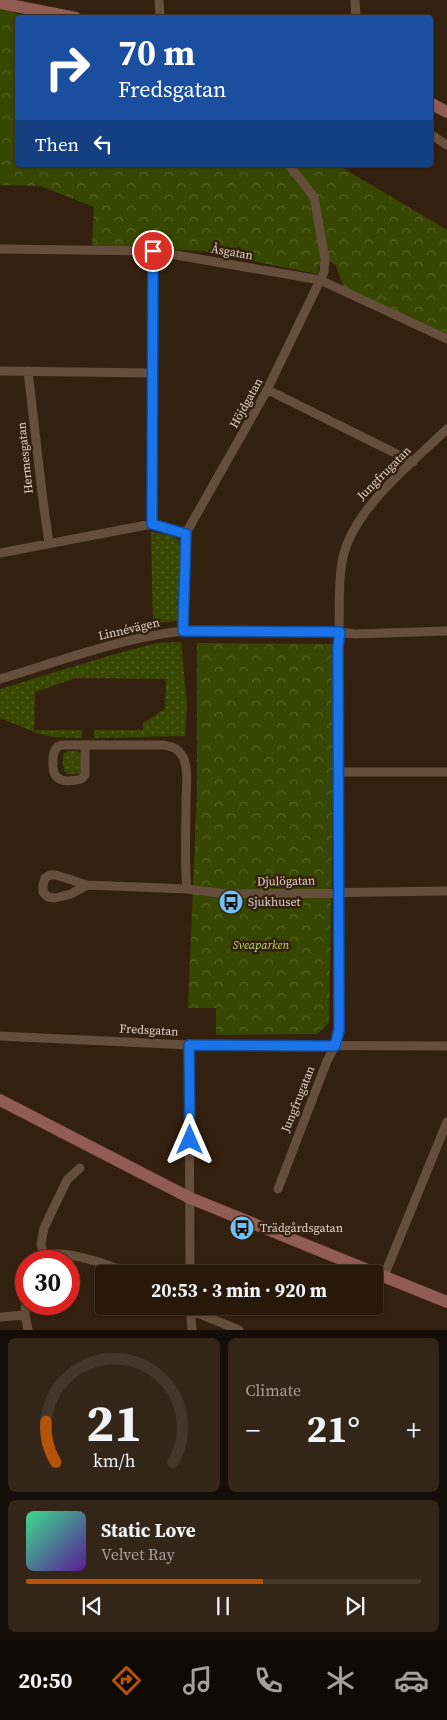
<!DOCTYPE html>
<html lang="en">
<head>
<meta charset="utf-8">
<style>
	body { margin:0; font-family:"Source Serif 4",serif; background:#332518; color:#f1f3f6; height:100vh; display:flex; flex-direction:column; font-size:19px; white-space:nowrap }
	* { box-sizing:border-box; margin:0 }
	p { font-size:16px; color:#a4a09c }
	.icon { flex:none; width:28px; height:28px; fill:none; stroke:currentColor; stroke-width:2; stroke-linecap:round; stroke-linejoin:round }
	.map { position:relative; height:1330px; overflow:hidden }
	.sheet { display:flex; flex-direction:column; gap:8px; padding:8px; background:#150d06; flex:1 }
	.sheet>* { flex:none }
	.banner { position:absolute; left:15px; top:15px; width:418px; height:152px; border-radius:5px; box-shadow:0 1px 4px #0004,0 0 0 1px #43372b; background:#1a4fa0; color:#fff; overflow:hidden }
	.speed { position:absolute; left:15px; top:1250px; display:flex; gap:10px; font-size:25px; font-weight:700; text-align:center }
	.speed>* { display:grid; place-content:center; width:65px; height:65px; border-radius:50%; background:#27180a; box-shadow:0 1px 4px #0004,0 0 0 1px #43372b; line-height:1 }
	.speed .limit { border:8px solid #d22; background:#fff; color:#111 }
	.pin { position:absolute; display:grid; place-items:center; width:42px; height:42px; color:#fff; margin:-21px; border:2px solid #fff; border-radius:50%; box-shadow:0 1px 5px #0007 }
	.me { position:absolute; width:55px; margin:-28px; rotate:0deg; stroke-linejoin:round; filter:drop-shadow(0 0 4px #0008) }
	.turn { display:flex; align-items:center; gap:18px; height:105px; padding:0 20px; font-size:22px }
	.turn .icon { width:65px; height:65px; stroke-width:2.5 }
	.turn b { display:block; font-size:35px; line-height:42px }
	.then { display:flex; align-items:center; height:48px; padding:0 20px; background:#0003; gap:10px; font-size:19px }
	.big { font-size:38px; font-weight:700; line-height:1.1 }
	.sheet .widget { flex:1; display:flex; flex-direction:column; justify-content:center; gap:8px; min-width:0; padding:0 18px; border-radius:8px; background:#332518 }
	.sheet .dial { align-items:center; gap:0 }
	.dial svg { height:130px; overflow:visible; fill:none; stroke:#43372b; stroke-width:7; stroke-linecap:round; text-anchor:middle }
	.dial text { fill:#f1f3f6; stroke:none }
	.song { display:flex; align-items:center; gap:15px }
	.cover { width:60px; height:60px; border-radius:8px; background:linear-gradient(135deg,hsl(150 70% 55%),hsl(270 70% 35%)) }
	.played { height:5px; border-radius:2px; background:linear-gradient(90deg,#b45309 60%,#43372b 60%) }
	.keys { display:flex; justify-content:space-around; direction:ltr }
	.heat { display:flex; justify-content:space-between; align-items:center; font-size:28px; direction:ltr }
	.sheet .tiles { flex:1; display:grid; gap:8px; grid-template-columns:1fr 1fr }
	.widget:last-child { grid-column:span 2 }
	.trip { position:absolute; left:95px; top:1265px; width:288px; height:50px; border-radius:5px; background:#27180a; box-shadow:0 1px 4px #0004,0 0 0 1px #43372b; font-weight:700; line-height:50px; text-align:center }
	.tab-bar { display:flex; height:80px; justify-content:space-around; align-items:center; background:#100a04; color:#a4a09c }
	.tab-bar .icon { width:35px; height:35px }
	.tab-bar .on { color:#b45309 }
	.tab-bar b { font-size:22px; color:#f1f3f6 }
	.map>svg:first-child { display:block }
</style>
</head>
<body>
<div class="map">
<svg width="447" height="1330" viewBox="0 0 447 1330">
	<defs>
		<pattern id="grass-dots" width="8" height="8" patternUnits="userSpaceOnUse" patternTransform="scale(1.25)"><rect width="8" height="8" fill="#374701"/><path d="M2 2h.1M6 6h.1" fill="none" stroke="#546125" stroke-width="1.8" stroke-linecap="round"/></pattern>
		<pattern id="forest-crowns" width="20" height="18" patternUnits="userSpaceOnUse" patternTransform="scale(1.25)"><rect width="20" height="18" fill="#374701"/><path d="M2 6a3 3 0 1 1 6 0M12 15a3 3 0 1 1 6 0" fill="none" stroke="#546125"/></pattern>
	</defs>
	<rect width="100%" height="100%" fill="#34200e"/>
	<!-- grass -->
	<path fill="url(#grass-dots)" d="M151 532C165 535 178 533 182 548L178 621 153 623Z
		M181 642 187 704 185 736 94 738V730H143V723L165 709 166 679 76 678 35 692 34 730H82V738L53 737 37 733 0 718V689L108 656 157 643Z
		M68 751H77L83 755 82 771 80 774H67C62 769 62 760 64 753Z"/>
	<!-- forest -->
	<path fill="url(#forest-crowns)" d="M0 5 22 17 18 18V165H338L447 230V334L344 287 335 264 322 259 317 274 204 251 92 246 94 207 40 186 0 185Z
		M197 643 336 644 329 1023 317 1034 216 1035V1008H188L197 790Z"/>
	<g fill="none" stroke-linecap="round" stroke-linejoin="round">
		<!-- street -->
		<path stroke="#664e3c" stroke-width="9" d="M159 0 160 18
			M355 0 356 18
			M430 134 447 145
			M0 249 153 251 320 280 447 339
			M0 371 153 373
			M28 371 43 501 49 543
			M268 390 413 462
			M152 524 153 251
			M0 553 152 524 186 533
			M183 631 186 533 266 392 324 272 325 259 314 197 289 165
			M0 679C60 661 120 638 183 631L339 632 355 634 447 631
			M85 746V775L81 779C65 783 52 782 53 763 53 756 53 752 57 747L62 745H164C172 746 179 749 183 757 189 770 186 789 186 803 186 832 184 861 187 889
			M338 772H447
			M87 885 56 875H50L45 878 43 885V892L48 897 55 898 71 894 87 885 187 889 227 894 447 891
			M0 1036 189 1045 447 1046
			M189 1045 190 1274
			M278 1189 327 1061 335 1046 339 1030 338 646C341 619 337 590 342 562 351 510 410 465 447 429
			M44 1256 41 1244 44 1228 67 1180 80 1168
			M35 1261C48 1242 114 1266 130 1274
			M384 1276 447 1122
			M26 1299 25 1315 28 1330
			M186 1306 195 1312 239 1330
			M190 1306 192 1330
			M0 1317 25 1315"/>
		<!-- secondary -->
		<path stroke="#915c53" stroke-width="12" d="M0 3 76 18
			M430 103 447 112
			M0 1100 190 1198 447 1302"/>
	</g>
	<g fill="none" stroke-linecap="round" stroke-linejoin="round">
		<defs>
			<path id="route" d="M153 251 152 524 186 534 183 631 340 632 338 646 339 1030 335 1046 189 1045 190 1140"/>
		</defs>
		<!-- route casing -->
		<use href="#route" stroke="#114b97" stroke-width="12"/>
		<!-- route -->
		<use href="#route" stroke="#1a73e8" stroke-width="9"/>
	</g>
	<!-- icons -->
	<defs>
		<symbol id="bus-disc" viewBox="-11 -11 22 22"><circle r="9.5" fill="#70c1f4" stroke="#34200e"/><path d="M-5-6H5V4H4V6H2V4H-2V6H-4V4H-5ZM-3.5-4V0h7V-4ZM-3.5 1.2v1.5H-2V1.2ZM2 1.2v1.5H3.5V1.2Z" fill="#111"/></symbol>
	</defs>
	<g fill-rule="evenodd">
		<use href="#bus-disc" x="217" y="888" width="28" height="28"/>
		<use href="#bus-disc" x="228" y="1214" width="28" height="28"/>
	</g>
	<g text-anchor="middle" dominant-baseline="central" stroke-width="5" stroke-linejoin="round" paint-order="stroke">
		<!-- street labels -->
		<g font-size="12" fill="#e1d3c8" stroke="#34200e">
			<text transform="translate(232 252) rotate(10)">Åsgatan</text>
			<text transform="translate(246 403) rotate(-61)">Höjdgatan</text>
			<text transform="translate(25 458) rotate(-96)">Hermesgatan</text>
			<text transform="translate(384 473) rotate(-45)">Jungfrugatan</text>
			<text transform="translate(129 629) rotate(-13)">Linnévägen</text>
			<text transform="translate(286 881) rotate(-1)">Djulögatan</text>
			<text transform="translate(149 1030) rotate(3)">Fredsgatan</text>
			<text transform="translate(298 1099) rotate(-68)">Jungfrugatan</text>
		</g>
		<!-- poi labels -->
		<g font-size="12" fill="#e1d3c8" stroke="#34200e" text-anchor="start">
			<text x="248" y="902">Sjukhuset</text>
			<text x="260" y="1228">Trädgårdsgatan</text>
		</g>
		<!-- park labels -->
		<g font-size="12" font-style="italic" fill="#bade60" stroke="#34200e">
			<text x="261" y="945">Sveaparken</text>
		</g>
	</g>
</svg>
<div class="speed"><div class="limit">30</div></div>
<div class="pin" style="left:153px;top:251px;background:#d93025"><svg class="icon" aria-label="arrive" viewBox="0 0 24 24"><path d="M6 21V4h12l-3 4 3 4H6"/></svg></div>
<svg class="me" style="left:190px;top:1140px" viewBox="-20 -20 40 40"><path d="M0-17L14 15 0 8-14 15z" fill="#1a73e8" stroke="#fff" stroke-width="4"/></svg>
<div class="trip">20:53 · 3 min · 920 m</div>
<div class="banner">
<div class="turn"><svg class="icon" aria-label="right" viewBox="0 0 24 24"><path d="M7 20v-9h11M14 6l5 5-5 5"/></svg><div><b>70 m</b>Fredsgatan</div></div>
<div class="then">Then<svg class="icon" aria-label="left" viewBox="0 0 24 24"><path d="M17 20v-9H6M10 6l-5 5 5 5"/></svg></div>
</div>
</div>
<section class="sheet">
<div class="tiles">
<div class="widget dial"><svg viewBox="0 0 100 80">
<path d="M14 69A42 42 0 1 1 86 69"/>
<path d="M14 69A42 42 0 0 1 8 44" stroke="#b45309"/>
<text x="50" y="56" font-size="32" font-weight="700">21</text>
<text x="50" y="72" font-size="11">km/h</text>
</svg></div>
<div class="widget"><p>Climate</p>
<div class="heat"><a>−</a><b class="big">21°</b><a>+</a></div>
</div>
<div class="widget">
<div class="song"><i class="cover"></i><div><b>Static Love</b><p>Velvet Ray</p></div></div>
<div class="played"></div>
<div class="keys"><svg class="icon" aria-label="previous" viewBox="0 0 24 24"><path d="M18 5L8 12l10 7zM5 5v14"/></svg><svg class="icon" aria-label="pause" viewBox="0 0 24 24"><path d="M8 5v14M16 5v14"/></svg><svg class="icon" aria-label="next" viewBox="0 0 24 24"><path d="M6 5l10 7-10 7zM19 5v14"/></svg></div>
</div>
</div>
</section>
<nav class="tab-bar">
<b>20:50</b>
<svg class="icon on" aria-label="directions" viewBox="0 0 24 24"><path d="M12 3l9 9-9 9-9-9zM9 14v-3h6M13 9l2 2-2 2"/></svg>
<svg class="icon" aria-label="music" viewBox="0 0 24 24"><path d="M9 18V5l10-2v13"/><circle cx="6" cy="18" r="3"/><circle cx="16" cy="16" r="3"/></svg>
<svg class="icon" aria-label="phone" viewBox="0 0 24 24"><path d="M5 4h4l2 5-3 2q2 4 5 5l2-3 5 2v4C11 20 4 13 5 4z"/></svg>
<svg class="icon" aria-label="climate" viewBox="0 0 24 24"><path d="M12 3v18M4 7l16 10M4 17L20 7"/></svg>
<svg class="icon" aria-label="car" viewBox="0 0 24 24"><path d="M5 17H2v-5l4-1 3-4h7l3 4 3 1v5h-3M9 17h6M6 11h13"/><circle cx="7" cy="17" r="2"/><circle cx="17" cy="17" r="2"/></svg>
</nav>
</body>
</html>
